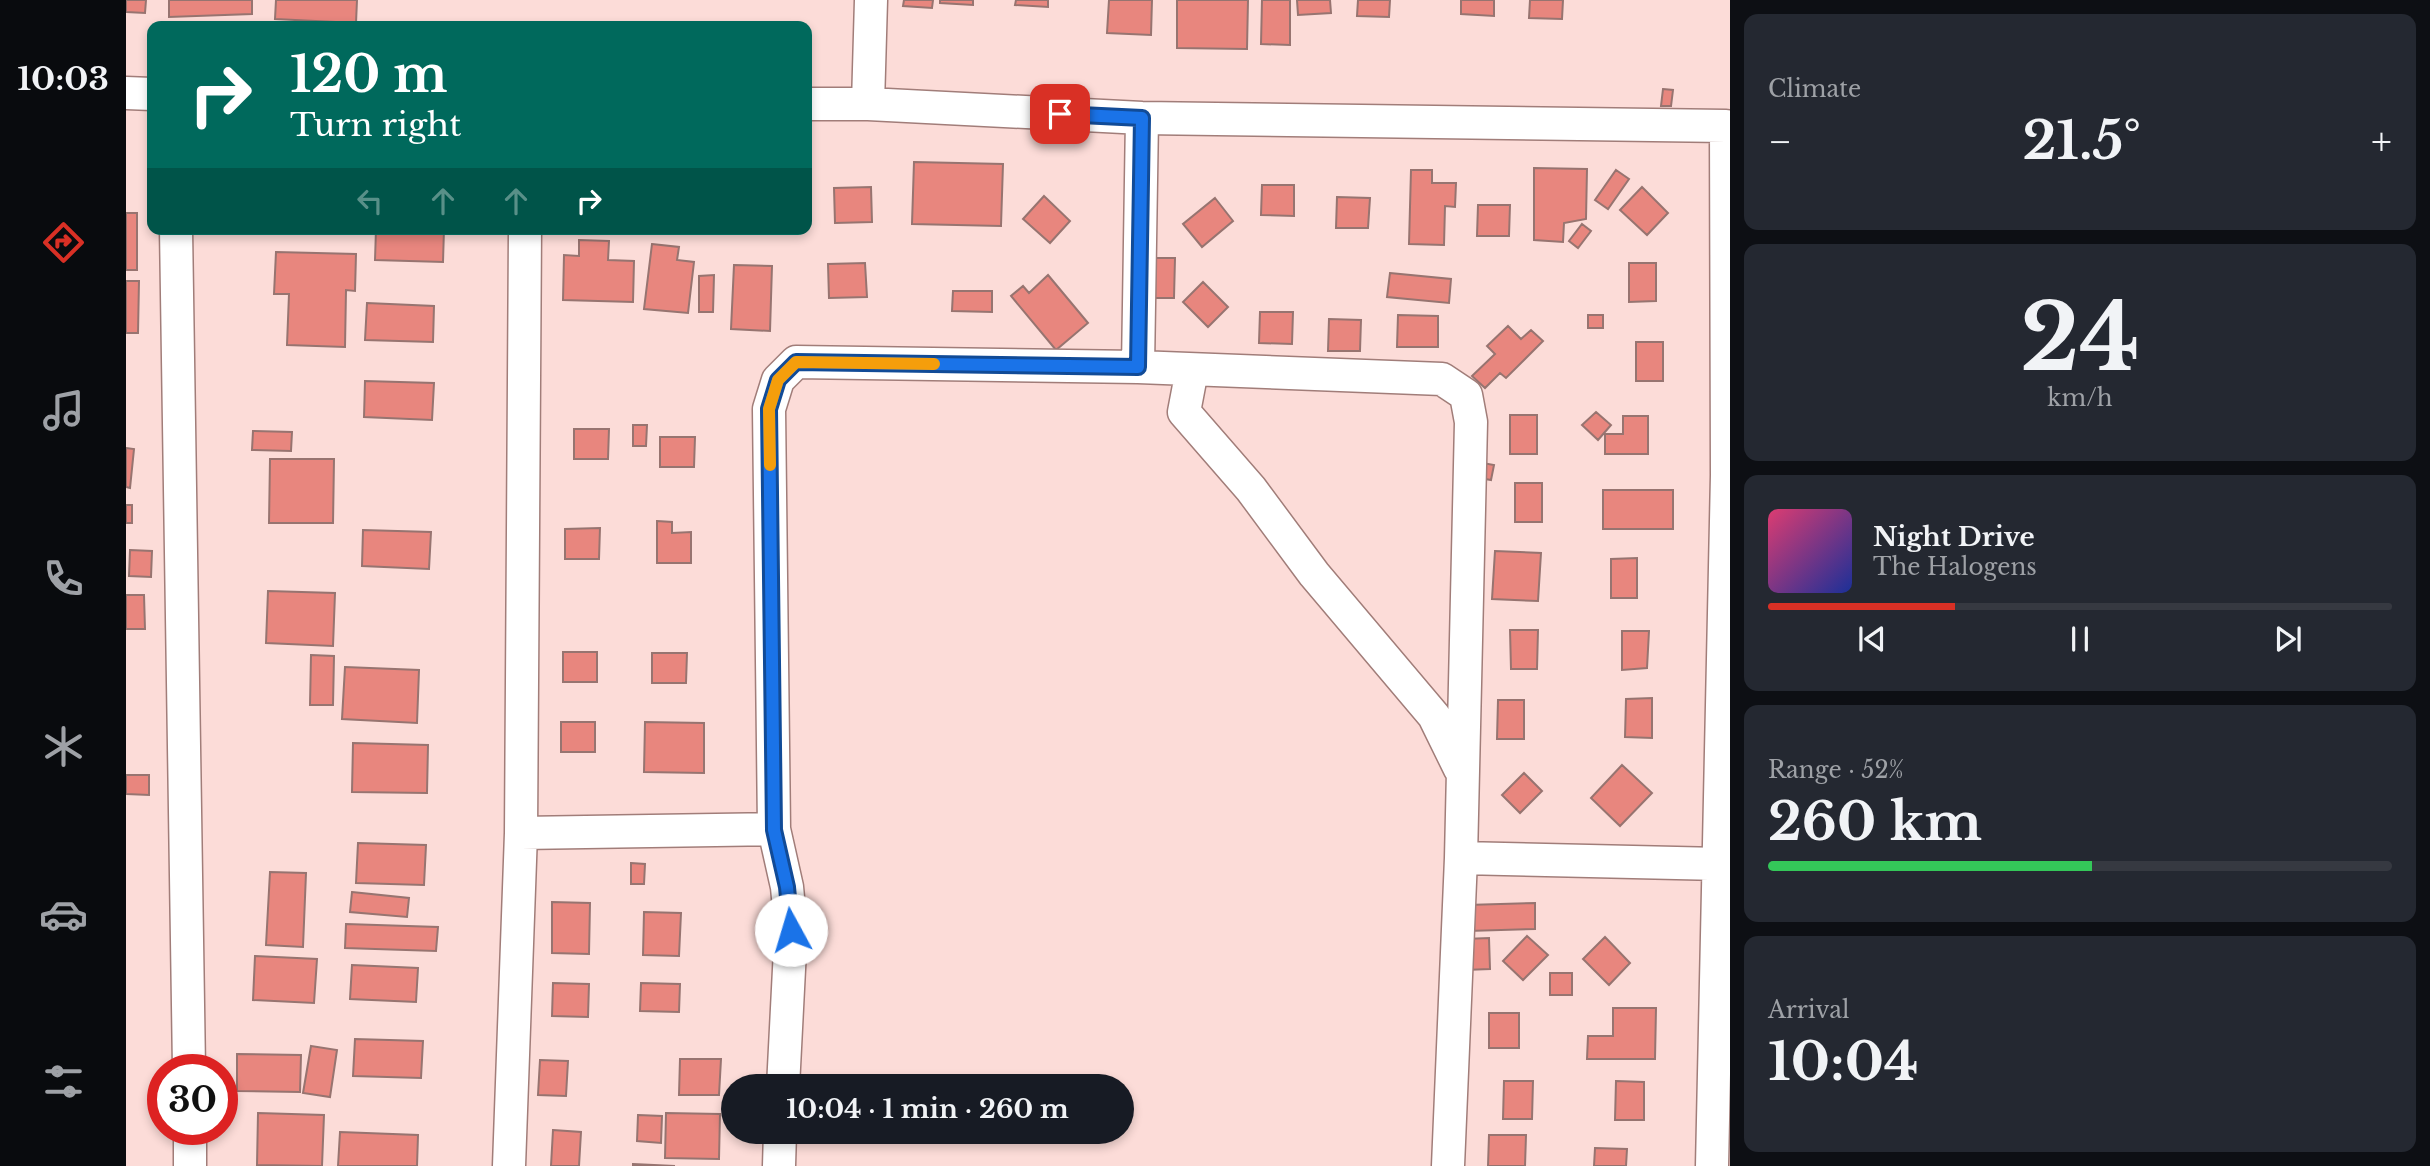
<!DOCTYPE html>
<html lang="en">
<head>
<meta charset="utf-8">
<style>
	body { margin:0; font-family:"Libre Baskerville",serif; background:#242831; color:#f1f3f6; height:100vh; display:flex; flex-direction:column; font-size:26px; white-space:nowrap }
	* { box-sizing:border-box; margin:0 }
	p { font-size:23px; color:#9ea1a6 }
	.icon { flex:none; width:38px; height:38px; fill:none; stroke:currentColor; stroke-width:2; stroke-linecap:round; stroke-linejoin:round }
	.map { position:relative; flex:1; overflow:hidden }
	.details { display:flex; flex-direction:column; gap:14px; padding:14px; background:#0d0f14; width:700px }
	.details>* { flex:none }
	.top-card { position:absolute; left:21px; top:21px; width:665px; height:214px; border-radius:14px; box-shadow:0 4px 10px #0003; background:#00695c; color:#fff; overflow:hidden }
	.speed { position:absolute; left:21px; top:1054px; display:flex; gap:14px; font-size:35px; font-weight:700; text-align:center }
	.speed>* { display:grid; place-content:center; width:91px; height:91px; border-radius:50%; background:#171b24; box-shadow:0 4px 10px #0003; line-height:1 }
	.speed .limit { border:10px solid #d22; background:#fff; color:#111 }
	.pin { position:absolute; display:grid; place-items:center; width:60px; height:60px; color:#fff; margin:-30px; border-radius:14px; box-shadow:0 4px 10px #0006 }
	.me { position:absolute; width:77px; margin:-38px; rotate:354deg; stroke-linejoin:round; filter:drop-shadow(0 0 5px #0008) }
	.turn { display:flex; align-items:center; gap:24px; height:147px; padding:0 28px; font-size:32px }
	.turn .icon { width:91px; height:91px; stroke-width:2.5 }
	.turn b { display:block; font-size:49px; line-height:60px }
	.lanes { display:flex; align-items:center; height:66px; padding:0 28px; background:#0003; justify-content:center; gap:35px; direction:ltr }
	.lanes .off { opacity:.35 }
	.big { font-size:52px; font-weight:700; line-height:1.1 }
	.details .tile { flex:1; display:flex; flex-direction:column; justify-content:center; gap:10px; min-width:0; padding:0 24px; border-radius:14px; background:#242831 }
	.details .dial { align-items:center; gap:0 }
	.dial b { font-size:91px; line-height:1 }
	.song { display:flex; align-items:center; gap:21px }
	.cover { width:84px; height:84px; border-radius:10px; background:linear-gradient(135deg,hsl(340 70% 55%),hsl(230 70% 35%)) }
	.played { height:7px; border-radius:4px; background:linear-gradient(90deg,#d93025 30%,#363941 30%) }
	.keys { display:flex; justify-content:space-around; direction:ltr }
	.heat { display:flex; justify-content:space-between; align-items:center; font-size:38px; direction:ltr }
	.charge { height:10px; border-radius:5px; background:linear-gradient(90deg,#34c759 52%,#363941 0) }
	.trip { position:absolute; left:595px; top:1074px; width:413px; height:70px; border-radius:35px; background:#171b24; box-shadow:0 4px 10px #0003; font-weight:700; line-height:70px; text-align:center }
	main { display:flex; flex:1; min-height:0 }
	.tab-bar { display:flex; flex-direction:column; width:126px; justify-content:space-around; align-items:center; background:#090b0e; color:#9ea1a6 }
	.tab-bar .icon { width:49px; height:49px }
	.tab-bar .active { color:#d93025 }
	.tab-bar b { font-size:32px; color:#f1f3f6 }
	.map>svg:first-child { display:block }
</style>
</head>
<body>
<main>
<nav class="tab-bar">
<b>10:03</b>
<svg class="icon active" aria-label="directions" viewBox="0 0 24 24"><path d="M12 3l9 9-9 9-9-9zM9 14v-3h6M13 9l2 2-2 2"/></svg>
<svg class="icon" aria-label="music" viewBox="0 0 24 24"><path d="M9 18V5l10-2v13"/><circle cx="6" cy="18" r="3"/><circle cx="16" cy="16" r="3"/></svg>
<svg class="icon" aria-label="phone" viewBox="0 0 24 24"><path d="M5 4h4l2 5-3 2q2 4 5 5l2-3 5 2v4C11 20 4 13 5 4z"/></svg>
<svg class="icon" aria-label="climate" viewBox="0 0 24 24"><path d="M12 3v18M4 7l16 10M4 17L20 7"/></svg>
<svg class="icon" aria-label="car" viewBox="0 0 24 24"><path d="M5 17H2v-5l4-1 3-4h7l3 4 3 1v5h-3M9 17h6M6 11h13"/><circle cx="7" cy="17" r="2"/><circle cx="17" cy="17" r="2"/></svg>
<svg class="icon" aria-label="filters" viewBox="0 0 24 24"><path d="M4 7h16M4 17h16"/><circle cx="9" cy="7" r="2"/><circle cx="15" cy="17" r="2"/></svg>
</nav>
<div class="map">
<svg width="1604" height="1166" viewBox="0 0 1604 1166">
	<rect width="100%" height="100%" fill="#fcdcd8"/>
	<!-- building -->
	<path fill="#e8867e" stroke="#977470" stroke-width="2" d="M0 0H20L19 13 0 12Z
		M43 0H126V14L43 17Z
		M150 0H231L230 23 149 19Z
		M778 0H807L806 8 777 6Z
		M814 0H847V5L814 3Z
		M890 0H922V7L889 5Z
		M983 0H1026L1025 35 981 33Z
		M1051 0H1122L1121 49 1051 48Z
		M1136 0H1164V45L1135 44Z
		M1171 0H1204L1205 13 1172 15Z
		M1232 0H1264L1263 17 1231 16Z
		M1335 0H1368V16L1335 14Z
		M1404 0H1437L1436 19 1403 18Z
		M1537 89 1547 90 1545 106H1535Z
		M788 162 877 164 875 226 786 224Z
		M1408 168 1461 169 1460 219 1438 223 1437 242 1408 240Z
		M1285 170H1306V183H1330L1329 207 1319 206 1318 245 1283 244Z
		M1490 170 1503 179 1482 209 1469 200Z
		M1136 185H1168V216L1135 215Z
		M745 187 746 222 709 223 708 188Z
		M1516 187 1542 213 1521 235 1494 210Z
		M918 196 944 221 924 243 897 219Z
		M1211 197 1244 198 1242 228H1210Z
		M1089 198 1107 221 1076 247 1057 224Z
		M1352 205H1384L1383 236H1351Z
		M0 213H11V270H0Z
		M1456 224 1465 231 1452 248 1443 241Z
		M250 229H318L317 262 249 260Z
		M453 240 483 241 482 260 508 261 507 302 437 300 438 255 453 256Z
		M526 244 553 247 551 260 568 262 562 313 518 309Z
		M150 252 230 254 229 291 220 290 219 347 161 345 163 294H148Z
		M1027 258H1049L1048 298H1027Z
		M739 263 741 297 703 298 702 264Z
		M1503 263H1530V301L1503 302Z
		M608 265 646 266 644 331 605 329Z
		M1264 273 1325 279 1323 303 1261 297Z
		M588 275 587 312H573V276Z
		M922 275 962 323 930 350 885 296 897 286 903 293Z
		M0 281H13L12 333H0Z
		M1077 282 1102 307 1082 327 1057 302Z
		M827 291H866V312L826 311Z
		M241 303 308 306 307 342 239 340Z
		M1134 312H1167L1166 344 1133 343Z
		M1272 315 1312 316V347H1271Z
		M1462 315H1477V328H1462Z
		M1203 319 1235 320 1234 351H1202Z
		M1382 326 1395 339 1405 330 1417 341 1380 378 1374 373 1359 388 1346 376 1369 354 1361 346Z
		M1510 342H1537V381H1510Z
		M239 381 308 383 306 420 238 417Z
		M1470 412 1485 425 1472 440 1456 425Z
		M1384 415H1411V454H1384Z
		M1497 416H1522V454H1479V434H1497Z
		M507 425H521L520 446H507Z
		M448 429H483L482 459H448Z
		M127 431 166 432 165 451 126 450Z
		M534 437H569L568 467H534Z
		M0 448 8 449 4 488 0 487Z
		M144 459H208L207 523H143Z
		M1351 462 1368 465 1365 480 1348 477Z
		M1389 483H1416V522H1389Z
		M1477 490H1547V529H1477Z
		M0 505H6V523H0Z
		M531 521 546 522V533L565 532V563H531Z
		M474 528 473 559H439V529Z
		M237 530 305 532 303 569 236 566Z
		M4 550 26 551 25 577 3 576Z
		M1369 551 1415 553 1412 601 1366 599Z
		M1511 558V598H1485V559Z
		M142 591 209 593 207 646 140 643Z
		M0 595H18L19 629H0Z
		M1384 630H1412L1411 669H1385Z
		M1496 631H1523L1521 668 1496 670Z
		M437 652H471V682H437Z
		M526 653H561L560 683H526Z
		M185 655 208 656 207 705H184Z
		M219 667 293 670 291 723 216 719Z
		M1526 698V738L1499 737 1500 699Z
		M1372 700H1398V739H1371Z
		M435 722H469V752H435Z
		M519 722 578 723V773L518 772Z
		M227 743 302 745 301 793 226 792Z
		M1496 765 1526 793 1494 826 1465 798Z
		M1398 773 1416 791 1394 813 1376 795Z
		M0 775H23V795L0 794Z
		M232 843 300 845 298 885 230 883Z
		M505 863 519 864 518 884H505Z
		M144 872 180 873 177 947 140 945Z
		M226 892 283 898 281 917 224 912Z
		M426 902 464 903 463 954 426 953Z
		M1409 903V929L1342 931 1341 905Z
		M518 912 555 913 553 956 517 955Z
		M220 924 312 927 310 951 219 948Z
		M1401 936 1422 955 1397 980 1377 961Z
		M1479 937 1504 963 1483 985 1457 959Z
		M1363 938 1364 969 1339 970 1338 939Z
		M129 956 191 959 188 1003 127 1000Z
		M226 965 292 968 290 1002 224 999Z
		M1424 973H1446V995H1424Z
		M427 983 463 984 462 1017 426 1016Z
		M515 983 554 984 553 1012 514 1011Z
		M1487 1008H1530L1529 1059H1461L1462 1036H1487Z
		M1363 1013H1393V1048H1363Z
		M229 1039 297 1041 295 1078 227 1076Z
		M185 1046 211 1050 204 1097 177 1093Z
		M111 1054 175 1055 174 1092 111 1091Z
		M554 1059H595L593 1095H553Z
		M414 1060 442 1061 440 1096 412 1095Z
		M1378 1081H1407L1406 1119H1377Z
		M1490 1081 1518 1082V1120H1489Z
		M132 1113 198 1115 196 1166 131 1165Z
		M540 1113 594 1114 593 1159 539 1158Z
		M512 1115 536 1116 535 1143 511 1141Z
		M427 1130 455 1132 453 1166H425Z
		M214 1132 292 1135 291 1166H212Z
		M1363 1135H1400L1399 1166H1362Z
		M1469 1148 1501 1149 1500 1166H1468Z
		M507 1164 549 1166H507Z"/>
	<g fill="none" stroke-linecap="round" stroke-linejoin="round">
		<defs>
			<path id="minor" d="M0 93 26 94
				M681 104H742L1016 118 1600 126 1601 475 1586 1166
				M742 104 745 0
				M50 229 63 1069
				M1012 367 1016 118
				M1066 370 1058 412 1125 489 1188 574 1308 716 1334 769
				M648 829 643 409 652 380 670 362 1012 367 1316 379 1340 395 1345 422 1335 858
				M395 833 648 829 661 887 665 930 657 1087
				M64 1166V1129
				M383 1166 395 833 399 229
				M653 1166 654 1132
				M1322 1166 1335 858 1594 864"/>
		</defs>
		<!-- minor casing -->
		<use href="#minor" stroke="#a17d79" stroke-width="35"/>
		<!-- minor -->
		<use href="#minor" stroke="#fff" stroke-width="32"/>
	</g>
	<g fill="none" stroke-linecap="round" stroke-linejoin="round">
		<defs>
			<path id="route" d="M665 930 661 887 648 830 643 409 652 380 670 362 1012 367 1016 118 934 114"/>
		</defs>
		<!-- route casing -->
		<use href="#route" stroke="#114b97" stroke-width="18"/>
		<!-- route -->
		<use href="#route" stroke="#1a73e8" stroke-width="12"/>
		<!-- slow -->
		<path stroke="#f59e0b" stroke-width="12" d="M644 465 643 409 652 380 670 362 808 364"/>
	</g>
</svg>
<div class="speed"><div class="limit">30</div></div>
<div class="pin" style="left:934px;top:114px;background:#d93025"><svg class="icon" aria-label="arrive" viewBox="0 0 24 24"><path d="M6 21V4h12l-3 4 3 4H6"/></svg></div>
<svg class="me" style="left:665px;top:930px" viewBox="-20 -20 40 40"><circle r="19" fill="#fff"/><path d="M0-13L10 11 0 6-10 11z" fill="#1a73e8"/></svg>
<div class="trip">10:04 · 1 min · 260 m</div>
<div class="top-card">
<div class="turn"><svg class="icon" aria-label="right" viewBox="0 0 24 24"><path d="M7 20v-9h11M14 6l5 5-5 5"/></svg><div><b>120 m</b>Turn right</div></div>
<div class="lanes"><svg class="icon off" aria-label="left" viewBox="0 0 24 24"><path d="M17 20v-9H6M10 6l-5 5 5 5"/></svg><svg class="icon off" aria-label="ahead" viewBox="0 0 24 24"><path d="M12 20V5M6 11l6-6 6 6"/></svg><svg class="icon off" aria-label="ahead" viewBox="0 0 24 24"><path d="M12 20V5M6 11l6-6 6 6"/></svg><svg class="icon" aria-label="right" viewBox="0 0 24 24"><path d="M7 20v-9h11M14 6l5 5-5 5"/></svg></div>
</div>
</div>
<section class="details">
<div class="tile"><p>Climate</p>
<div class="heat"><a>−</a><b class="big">21.5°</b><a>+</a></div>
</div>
<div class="tile dial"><b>24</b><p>km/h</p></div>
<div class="tile">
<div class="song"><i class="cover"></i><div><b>Night Drive</b><p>The Halogens</p></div></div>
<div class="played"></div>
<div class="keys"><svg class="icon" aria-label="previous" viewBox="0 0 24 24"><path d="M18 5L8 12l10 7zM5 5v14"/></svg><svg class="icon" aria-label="pause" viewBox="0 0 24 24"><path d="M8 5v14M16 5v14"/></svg><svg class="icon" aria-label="next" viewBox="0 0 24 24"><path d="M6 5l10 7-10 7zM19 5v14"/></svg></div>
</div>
<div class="tile"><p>Range · 52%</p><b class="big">260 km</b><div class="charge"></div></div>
<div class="tile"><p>Arrival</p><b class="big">10:04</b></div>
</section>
</main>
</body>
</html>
